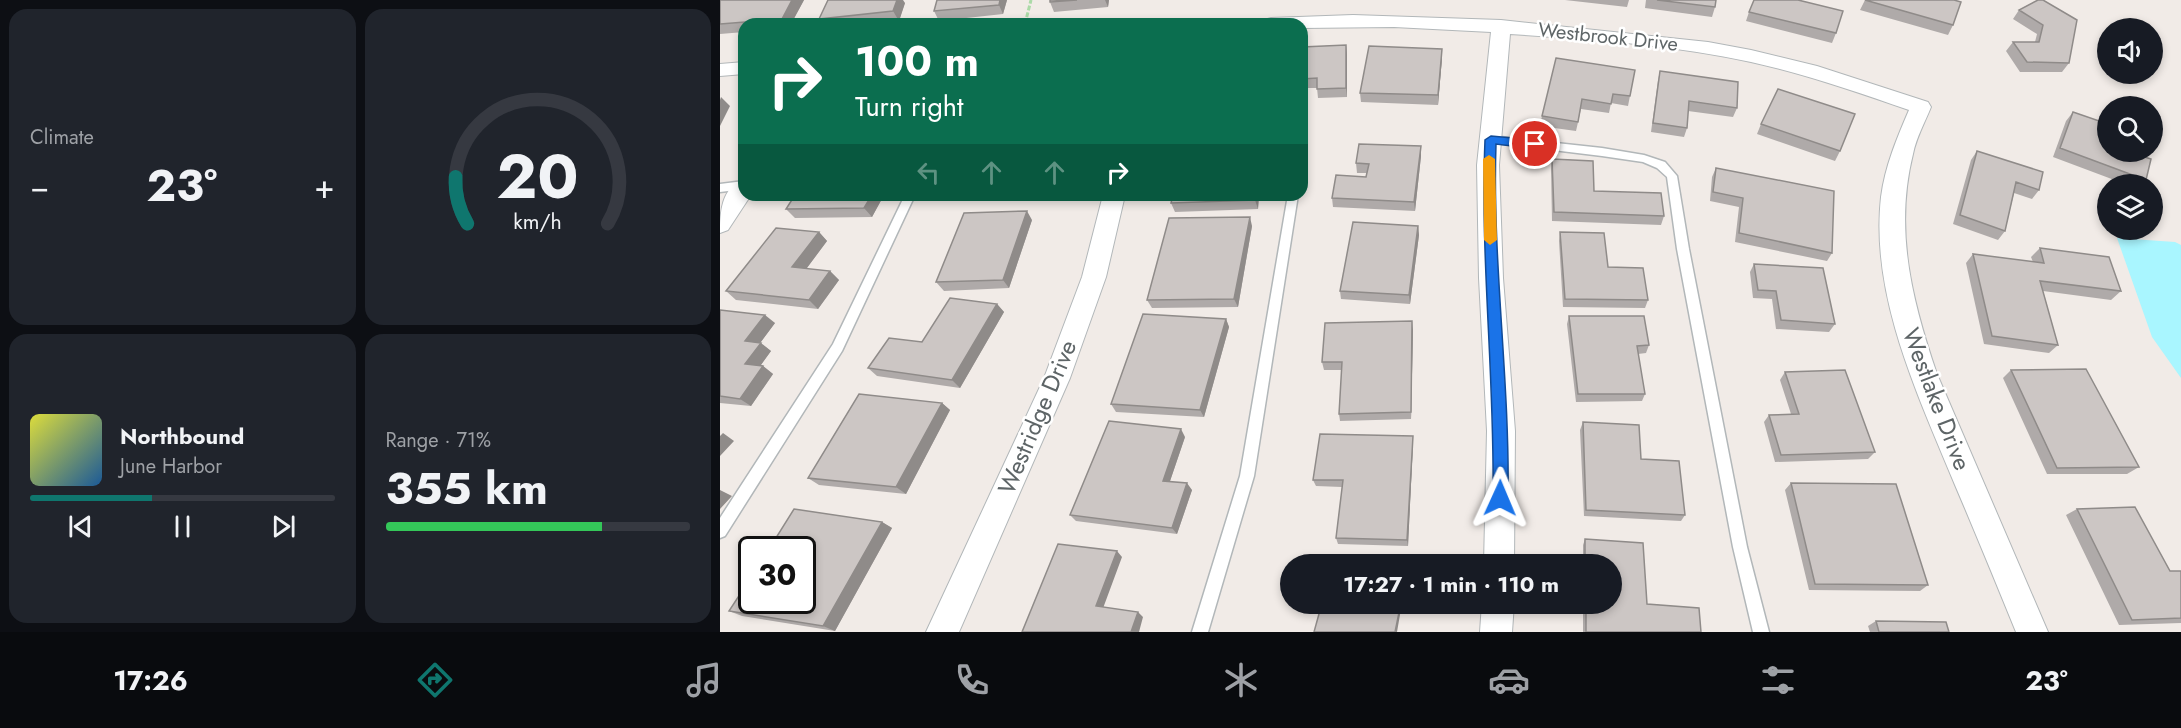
<!DOCTYPE html>
<html lang="en">
<head>
<meta charset="utf-8">
<style>
	body { margin:0; font-family:Jost,sans-serif; background:#20242c; color:#f1f3f6; height:100vh; display:flex; flex-direction:column; font-size:22px; white-space:nowrap }
	* { box-sizing:border-box; margin:0 }
	p { font-size:20px; color:#9ea1a6 }
	.icon { flex:none; width:33px; height:33px; fill:none; stroke:currentColor; stroke-width:2; stroke-linecap:round; stroke-linejoin:round }
	.map { position:relative; flex:1; overflow:hidden }
	.panel { display:flex; flex-direction:column; gap:9px; padding:9px; background:#0d0f14; width:720px }
	.panel>* { flex:none }
	.top-card { position:absolute; left:18px; top:18px; width:570px; height:183px; border-radius:18px; box-shadow:0 3px 9px #0003; background:#0b6e4f; color:#fff; overflow:hidden }
	.tools { position:absolute; left:1377px; top:18px; display:grid; gap:12px }
	.tools a { display:grid; place-items:center; width:66px; height:66px; border-radius:50%; background:#171b24; box-shadow:0 3px 9px #0003; font-size:30px }
	.speed { position:absolute; left:18px; top:536px; display:flex; gap:12px; font-size:30px; font-weight:700; text-align:center }
	.speed>* { display:grid; place-content:center; width:78px; height:78px; border-radius:50%; background:#171b24; box-shadow:0 3px 9px #0003; line-height:1 }
	.speed .limit { border:3px solid #111; border-radius:9px; background:#fff; color:#111 }
	.pin { position:absolute; display:grid; place-items:center; width:51px; height:51px; color:#fff; margin:-26px; border:3px solid #fff; border-radius:50%; box-shadow:0 2px 6px #0007 }
	.me { position:absolute; width:66px; margin:-33px; rotate:1deg; stroke-linejoin:round; filter:drop-shadow(0 0 4px #0008) }
	.turn { display:flex; align-items:center; gap:21px; height:126px; padding:0 18px; font-size:27px }
	.turn .icon { width:78px; height:78px; stroke-width:2.5 }
	.turn b { display:block; font-size:42px; line-height:51px }
	.lanes { display:flex; align-items:center; height:57px; padding:0 18px; background:#0003; justify-content:center; gap:30px; direction:ltr }
	.lanes .off { opacity:.35 }
	.big { font-size:45px; font-weight:700; line-height:1.1 }
	.panel .tile { flex:1; display:flex; flex-direction:column; justify-content:center; gap:9px; min-width:0; padding:0 21px; border-radius:18px; background:#20242c }
	.panel .dial { align-items:center; gap:0 }
	.dial svg { height:156px; overflow:visible; fill:none; stroke:#363941; stroke-width:7; stroke-linecap:round; text-anchor:middle }
	.dial text { fill:#f1f3f6; stroke:none }
	.song { display:flex; align-items:center; gap:18px }
	.cover { width:72px; height:72px; border-radius:9px; background:linear-gradient(135deg,hsl(60 70% 55%),hsl(210 70% 35%)) }
	.played { height:6px; border-radius:3px; background:linear-gradient(90deg,#0f766e 40%,#363941 40%) }
	.keys { display:flex; justify-content:space-around; direction:ltr }
	.heat { display:flex; justify-content:space-between; align-items:center; font-size:33px; direction:ltr }
	.charge { height:9px; border-radius:4px; background:linear-gradient(90deg,#34c759 71%,#363941 0) }
	.panel .tiles { flex:1; display:grid; gap:9px; grid-template-columns:repeat(2,1fr) }
	.trip { position:absolute; left:560px; top:554px; width:342px; height:60px; border-radius:30px; background:#171b24; box-shadow:0 3px 9px #0003; font-weight:700; line-height:60px; text-align:center }
	.dock { display:flex; height:96px; justify-content:space-around; align-items:center; background:#090b0e; color:#9ea1a6 }
	.dock .icon { width:42px; height:42px }
	.dock .on { color:#0f766e }
	.dock b { font-size:27px; color:#f1f3f6 }
	main { display:flex; flex:1; min-height:0 }
	.map>svg:first-child { display:block }
</style>
</head>
<body>
<main>
<section class="panel">
<div class="tiles">
<div class="tile"><p>Climate</p>
<div class="heat"><a>−</a><b class="big">23°</b><a>+</a></div>
</div>
<div class="tile dial"><svg viewBox="0 0 100 80">
<path d="M14 69A42 42 0 1 1 86 69"/>
<path d="M14 69A42 42 0 0 1 8 45" stroke="#0f766e"/>
<text x="50" y="56" font-size="32" font-weight="700">20</text>
<text x="50" y="72" font-size="11">km/h</text>
</svg></div>
<div class="tile">
<div class="song"><i class="cover"></i><div><b>Northbound</b><p>June Harbor</p></div></div>
<div class="played"></div>
<div class="keys"><svg class="icon" aria-label="previous" viewBox="0 0 24 24"><path d="M18 5L8 12l10 7zM5 5v14"/></svg><svg class="icon" aria-label="pause" viewBox="0 0 24 24"><path d="M8 5v14M16 5v14"/></svg><svg class="icon" aria-label="next" viewBox="0 0 24 24"><path d="M6 5l10 7-10 7zM19 5v14"/></svg></div>
</div>
<div class="tile"><p>Range · 71%</p><b class="big">355 km</b><div class="charge"></div></div>
</div>
</section>
<div class="map">
<svg width="1461" height="632" viewBox="0 0 1461 632">
	<rect width="100%" height="100%" fill="#f1ebe7"/>
	<!-- water -->
	<path fill="#a9f6ff" d="M1397 238 1455 242 1461 245V378L1432 337Z"/>
	<g fill="none" stroke-linecap="round" stroke-linejoin="round">
		<defs>
			<path id="service" d="M771 136 882 148 924 155 945 162 957 176 969 249 1027 547 1049 632H1033L1013 547 957 249 947 177 937 168 923 162 882 156 767 142 766 140Z
				M24 181V189L0 192V184Z
				M185 195H195L122 351 5 536 0 538V518L113 344Z
				M568 195H578L534 476 488 632H472L520 476Z"/>
			<path id="minor" d="M633 15 781 20 988 42 1031 50 1097 66 1208 102 1211 107C1205 122 1196 138 1193 154 1174 230 1192 301 1217 374L1328 632H1296C1276 583 1256 534 1235 485 1198 395 1150 296 1161 197 1165 166 1177 138 1189 110 1137 92 1085 74 1031 62 953 45 870 39 790 34L779 165 783 278 795 431 794 564H764L767 431 759 278 757 165 771 32 674 27 582 28V24H541L544 20 551 18Z
				M24 62V74L0 76V64Z
				M24 180V195H31L8 230 0 233C0 213 1 187 24 180Z
				M383 195H405L386 277 350 378 239 632H206L324 378 362 277Z
				M762 603H794L792 632H760Z"/>
		</defs>
		<!-- service casing -->
		<use href="#service" stroke="#b2b7b9" stroke-width="3"/>
		<!-- minor casing -->
		<use href="#minor" stroke="#b2b7b9" stroke-width="2"/>
		<!-- path -->
		<path stroke="#abdaa7" stroke-width="3" stroke-dasharray="5 2" stroke-linecap="butt" d="M305 24 311 0"/>
		<!-- service -->
		<use href="#service" fill="#fff" fill-rule="evenodd"/>
		<!-- minor -->
		<use href="#minor" fill="#fff" fill-rule="evenodd"/>
	</g>
	<!-- wall -->
	<path fill="#afaaa9" d="M0 0H84L71 24H24V32L0 34Z
		M287 0 283 14 219 21 214 11Z
		M330 0H389L388 7 334 12 330 2Z
		M845 0H909L907 7Z
		M926 0H996L995 7 992 17 925 8Z
		M1145 0 1233 25 1228 35 1140 10Z
		M1318 0 1349 63 1342 72H1300L1286 51 1293 42H1315L1317 34 1293 19 1299 10Z
		M185 3 179 21 147 24H103L99 19Z
		M1029 12 1116 33 1112 43 1026 21Z
		M626 45 627 55V97L598 98 597 88H582V47Z
		M722 49V58L718 105 641 102 640 93Z
		M915 70 908 106 891 103 889 113 861 109 856 131 820 126 822 116Z
		M940 71 1017 108 1013 117 968 111 967 128 964 137 931 132 938 80Z
		M1353 112 1426 180 1421 184H1405L1333 157 1346 121Z
		M1041 124 1120 151 1115 161 1037 134Z
		M701 146V156L695 211 613 207 612 198 646 177 647 173H637L636 163Z
		M1257 151 1319 190 1312 199 1294 193 1285 231 1278 240 1233 224 1251 160Z
		M832 159 874 191 944 216 941 225 832 221 831 169Z
		M996 168 1112 253 1107 261 1015 242 1019 207 990 201 992 177Z
		M164 195 152 217 75 218 66 209Z
		M453 195H539L538 209 455 212 451 203Z
		M312 220 289 288 224 291 216 282Z
		M532 226 518 307 432 308 427 300Z
		M698 226 699 235 690 304 621 299 620 291Z
		M99 232 107 241 86 269 110 271 119 280 98 309 16 300 6 291Z
		M840 232 888 267 928 300 925 308 843 307 839 241Z
		M1320 248 1401 291 1391 300 1323 291 1338 345 1329 353 1264 344 1246 263 1253 254 1313 262 1311 257Z
		M1034 264 1115 324 1109 332 1056 329 1052 299 1033 298 1030 272Z
		M277 304 284 312 240 388 157 376 148 368Z
		M0 310 55 323 40 343 51 351 40 366H43L53 374 31 406 0 403Z
		M849 316 929 345 926 353 918 354 925 394 922 401 856 402 847 324Z
		M506 319 509 327 484 417 396 412 391 404Z
		M693 330 691 419 620 421 619 414 622 370H604L602 362Z
		M1291 370 1419 467 1407 474H1327L1283 378Z
		M1065 372 1155 452 1148 459 1055 462 1044 422 1049 415 1071 414 1060 380Z
		M222 403 230 410 186 494 99 485 88 478Z
		M863 422 921 459 965 515 961 521 864 516 860 430Z
		M465 437 450 481 472 490 457 534 356 521 350 515Z
		M693 443 688 546 618 544 616 538 622 487 596 486 593 480Z
		M1071 483 1208 585 1200 591 1089 590 1065 490Z
		M1357 509 1450 571H1461V623L1399 625 1346 515Z
		M162 522 172 528 115 631 22 616 9 611Z
		M865 539 923 543 927 604 979 608 981 632H863V603H891V564H863V545Z
		M1156 621 1229 632H1150L1148 626Z"/>
	<!-- shaded-wall -->
	<path fill="#8f8b89" d="M72 0H84L71 24H66L62 19Z
		M177 0H183L185 3 179 21 173 11Z
		M280 0H287L283 14 279 5Z
		M385 0H389L388 7Z
		M626 45 627 55V97L626 88Z
		M722 49V58L718 105V95Z
		M1 97 10 106 0 126V100Z
		M701 146V156L695 211 694 202Z
		M152 195H164L152 217 144 208Z
		M536 195H539L538 209 535 200Z
		M307 211 312 220 289 288 283 280Z
		M530 217 532 226 518 307 514 299Z
		M698 226 699 235 690 304 689 295Z
		M99 232 107 241 81 276 72 267Z
		M110 271 119 280 98 309 89 300Z
		M277 304 284 312 240 388 232 380Z
		M45 315 55 323 35 350 25 341Z
		M506 319 509 327 484 417 480 410Z
		M692 321 693 330 691 419V412Z
		M41 343 51 351 36 372 25 364Z
		M43 366 53 374 31 406 20 399Z
		M222 403 230 410 186 494 176 487Z
		M461 429 465 437 448 487 443 481Z
		M3 433 14 441 0 456V436Z
		M693 436V443L688 546 687 540Z
		M467 483 472 490 457 534 452 528Z
		M0 490 12 496 0 509Z
		M162 522 172 528 115 631 103 626Z
		M397 551 402 557 382 611 376 606Z
		M681 603H682L677 632H675Z
		M418 612 423 617 419 632H411Z"/>
	<!-- building -->
	<path fill="#ccc6c4" stroke="#8f8b89" stroke-width="1.5" d="M0 0H72L62 19 0 24Z
		M108 0H177L173 11 99 19Z
		M217 0H280L279 5 214 11Z
		M330 0H357L330 2Z
		M937 0H996L995 7Z
		M1034 0H1078L1123 11 1116 33 1029 12Z
		M1145 0H1234L1241 2 1233 25Z
		M1318 0H1323L1357 20 1349 63 1307 62 1293 42H1319L1323 25 1299 10Z
		M626 45V88L597 89V78L582 79V47Z
		M649 46 722 49 718 95 640 93Z
		M836 58 915 70 910 96 893 94 891 104 862 99 858 122 822 116Z
		M940 71 1018 82 1017 108 969 101 967 128 933 123Z
		M1058 89 1135 114 1120 151 1041 124Z
		M1353 112 1388 124V152H1409L1431 159 1426 180 1340 148Z
		M639 144 701 146 694 202 612 198 616 175 646 177 649 164 636 163Z
		M1257 151 1323 172 1319 190 1296 182 1285 231 1240 215Z
		M832 159 873 161 874 191 941 193 944 216 834 212Z
		M996 168 1114 191 1112 253 1019 233 1023 198 993 192Z
		M75 195H152L144 208 66 209Z
		M453 195H536L535 200 451 203Z
		M307 211 283 280 216 282 244 213Z
		M530 217 514 299 427 300 449 218Z
		M633 222 698 226 689 295 620 291Z
		M56 228 99 232 72 267 110 271 89 300 6 291Z
		M840 232 884 233 888 267 923 268 928 300 845 299Z
		M1320 248 1389 257 1401 291 1320 281 1338 345 1272 336 1253 254 1324 263Z
		M1034 264 1103 268 1115 324 1061 320 1056 291 1038 290Z
		M230 298 277 304 232 380 148 368 169 338 202 342Z
		M0 310 45 315 25 341 41 343 25 364 43 366 20 399 0 396Z
		M423 314 506 319 480 410 391 404Z
		M849 316H924L929 345 917 346 925 394H858Z
		M692 321 691 412 619 414 622 362H602L605 323Z
		M1366 369 1419 467 1337 468 1291 370Z
		M1125 370 1155 452 1061 455 1049 415 1079 414 1065 372Z
		M139 394 222 403 176 487 88 478Z
		M389 421 461 429 443 481 467 483 452 528 350 515Z
		M863 422 919 425 921 459 959 461 965 515 866 510Z
		M600 434 693 436 687 540 616 538 623 480H593Z
		M1071 483 1176 484 1208 585 1095 584Z
		M1415 507 1450 571H1461V618L1412 620 1357 509Z
		M74 509 162 522 103 626 9 611 32 576V600H82V549H49Z
		M865 539 923 543 927 604 979 608 981 632H866V603H891V564H865Z
		M338 544 397 551 376 606 418 612 411 632H302Z
		M602 603H681L675 632H594Z
		M1156 621 1226 622 1229 632H1159Z"/>
	<!-- route -->
	<path fill="#1a73e8" stroke="#114b97" stroke-width="1.5" d="M771 136 815 140 821 144 815 149 776 144C772 262 790 380 788 498L786 503 780 505 775 503 773 498C775 378 760 259 765 140Z"/>
	<!-- slow -->
	<path fill="#f59e0b" d="M769 155 775 159 777 240 770 245 764 240 763 159Z"/>
	<g text-anchor="middle" dominant-baseline="central" stroke-width="5" stroke-linejoin="round" paint-order="stroke">
		<!-- far-street labels -->
		<g font-size="20" fill="#5e6567" stroke="#fff">
			<text transform="translate(888 37) rotate(6)">Westbrook Drive</text>
		</g>
		<!-- street labels -->
		<g font-size="24" fill="#5e6567" stroke="#fff">
			<text transform="translate(1217 399) rotate(69)">Westlake Drive</text>
			<text transform="translate(317 417) rotate(-67)">Westridge Drive</text>
		</g>
	</g>
</svg>
<div class="tools">
<a><svg class="icon" aria-label="sound" viewBox="0 0 24 24"><path d="M4 9h4l5-4v14l-5-4H4zM17 9q2 3 0 6"/></svg></a>
<a><svg class="icon" aria-label="search" viewBox="0 0 24 24"><circle cx="10" cy="10" r="6"/><path d="M15 15l6 6"/></svg></a>
<a><svg class="icon" aria-label="layers" viewBox="0 0 24 24"><path d="M12 4l9 5-9 5-9-5zM3 14l9 5 9-5"/></svg></a>
</div>
<div class="speed"><div class="limit">30</div></div>
<div class="pin" style="left:815px;top:144px;background:#d93025"><svg class="icon" aria-label="arrive" viewBox="0 0 24 24"><path d="M6 21V4h12l-3 4 3 4H6"/></svg></div>
<svg class="me" style="left:780px;top:498px" viewBox="-20 -20 40 40"><path d="M0-17L14 15 0 8-14 15z" fill="#1a73e8" stroke="#fff" stroke-width="4"/></svg>
<div class="trip">17:27 · 1 min · 110 m</div>
<div class="top-card">
<div class="turn"><svg class="icon" aria-label="right" viewBox="0 0 24 24"><path d="M7 20v-9h11M14 6l5 5-5 5"/></svg><div><b>100 m</b>Turn right</div></div>
<div class="lanes"><svg class="icon off" aria-label="left" viewBox="0 0 24 24"><path d="M17 20v-9H6M10 6l-5 5 5 5"/></svg><svg class="icon off" aria-label="ahead" viewBox="0 0 24 24"><path d="M12 20V5M6 11l6-6 6 6"/></svg><svg class="icon off" aria-label="ahead" viewBox="0 0 24 24"><path d="M12 20V5M6 11l6-6 6 6"/></svg><svg class="icon" aria-label="right" viewBox="0 0 24 24"><path d="M7 20v-9h11M14 6l5 5-5 5"/></svg></div>
</div>
</div>
</main>
<nav class="dock">
<b>17:26</b>
<svg class="icon on" aria-label="directions" viewBox="0 0 24 24"><path d="M12 3l9 9-9 9-9-9zM9 14v-3h6M13 9l2 2-2 2"/></svg>
<svg class="icon" aria-label="music" viewBox="0 0 24 24"><path d="M9 18V5l10-2v13"/><circle cx="6" cy="18" r="3"/><circle cx="16" cy="16" r="3"/></svg>
<svg class="icon" aria-label="phone" viewBox="0 0 24 24"><path d="M5 4h4l2 5-3 2q2 4 5 5l2-3 5 2v4C11 20 4 13 5 4z"/></svg>
<svg class="icon" aria-label="climate" viewBox="0 0 24 24"><path d="M12 3v18M4 7l16 10M4 17L20 7"/></svg>
<svg class="icon" aria-label="car" viewBox="0 0 24 24"><path d="M5 17H2v-5l4-1 3-4h7l3 4 3 1v5h-3M9 17h6M6 11h13"/><circle cx="7" cy="17" r="2"/><circle cx="17" cy="17" r="2"/></svg>
<svg class="icon" aria-label="filters" viewBox="0 0 24 24"><path d="M4 7h16M4 17h16"/><circle cx="9" cy="7" r="2"/><circle cx="15" cy="17" r="2"/></svg>
<b>23°</b>
</nav>
</body>
</html>
